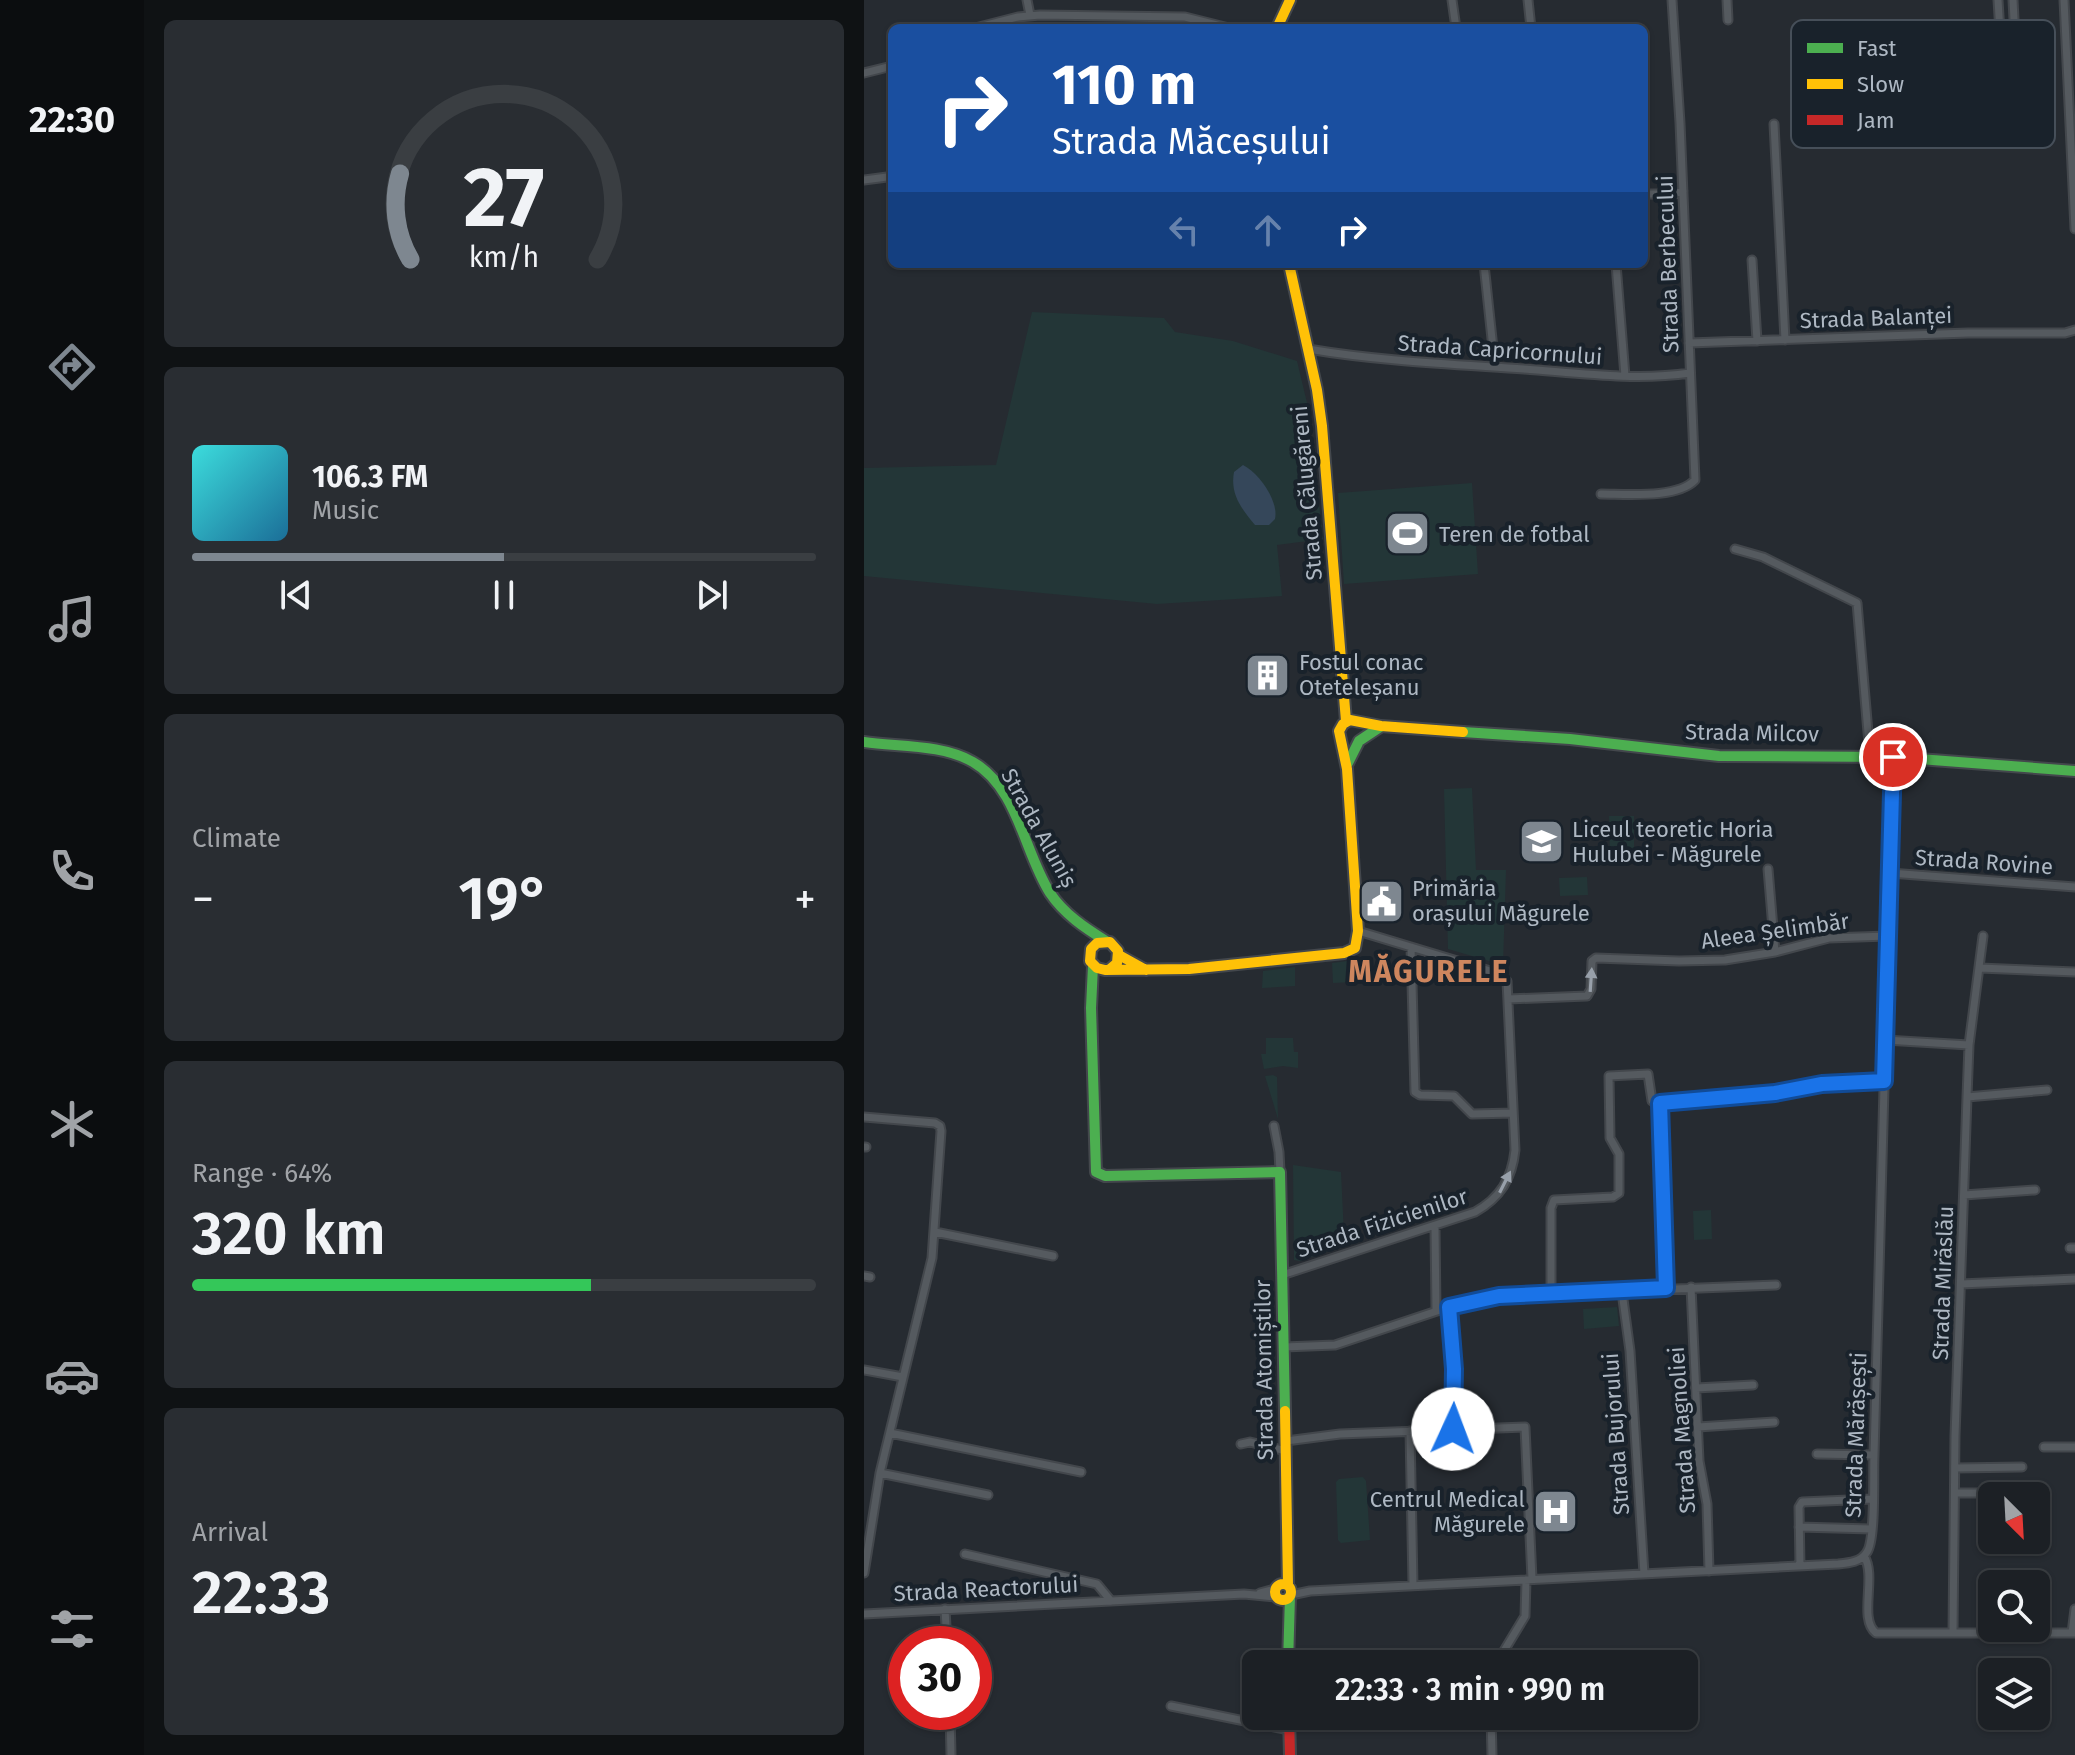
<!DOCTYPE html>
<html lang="en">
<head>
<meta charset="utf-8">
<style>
	body { margin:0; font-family:"Fira Sans",sans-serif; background:#292d32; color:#f1f3f6; height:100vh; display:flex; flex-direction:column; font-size:30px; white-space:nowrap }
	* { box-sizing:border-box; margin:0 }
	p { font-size:26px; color:#a0a3a7 }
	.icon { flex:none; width:44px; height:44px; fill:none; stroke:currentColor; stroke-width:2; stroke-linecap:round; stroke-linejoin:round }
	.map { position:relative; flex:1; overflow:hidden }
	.drawer { display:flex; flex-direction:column; gap:20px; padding:20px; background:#0f1214; width:720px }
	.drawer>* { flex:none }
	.banner { position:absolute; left:24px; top:24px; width:760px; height:244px; border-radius:12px; box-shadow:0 2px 6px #0004,0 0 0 2px #3a3e42; background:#1a4fa0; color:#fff; overflow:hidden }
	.needle { width:52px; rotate:156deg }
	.fabs { position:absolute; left:1114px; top:1482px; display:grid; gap:16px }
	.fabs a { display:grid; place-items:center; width:72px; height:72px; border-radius:12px; background:#1c2025; box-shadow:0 2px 6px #0004,0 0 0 2px #3a3e42; font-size:40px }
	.speed { position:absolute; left:24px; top:1626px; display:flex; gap:16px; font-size:40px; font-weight:700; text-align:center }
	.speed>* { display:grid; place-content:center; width:104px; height:104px; border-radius:50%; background:#1c2025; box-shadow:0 2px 6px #0004,0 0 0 2px #3a3e42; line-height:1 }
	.speed .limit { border:12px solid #d22; background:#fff; color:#111 }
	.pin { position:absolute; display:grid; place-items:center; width:68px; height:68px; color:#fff; margin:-34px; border:4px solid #fff; border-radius:50%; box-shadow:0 2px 8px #0007 }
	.me { position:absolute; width:88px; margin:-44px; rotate:2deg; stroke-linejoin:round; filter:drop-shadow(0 0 6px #0008) }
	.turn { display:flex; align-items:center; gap:28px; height:168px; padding:0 32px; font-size:36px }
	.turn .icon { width:104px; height:104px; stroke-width:2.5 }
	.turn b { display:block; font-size:56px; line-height:68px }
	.lanes { display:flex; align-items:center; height:76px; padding:0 32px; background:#0003; justify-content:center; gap:40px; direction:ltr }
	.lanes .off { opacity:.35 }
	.big { font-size:60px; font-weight:600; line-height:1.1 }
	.drawer .card { flex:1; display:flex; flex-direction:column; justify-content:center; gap:12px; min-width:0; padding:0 28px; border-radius:12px; background:#292d32 }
	.drawer .dial { align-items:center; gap:0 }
	.dial svg { height:208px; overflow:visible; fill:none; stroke:#3a3e42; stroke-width:7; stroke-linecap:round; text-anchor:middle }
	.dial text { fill:#f1f3f6; stroke:none }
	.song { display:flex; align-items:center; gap:24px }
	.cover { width:96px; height:96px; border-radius:12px; background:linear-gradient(135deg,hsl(180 70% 55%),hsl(200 70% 35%)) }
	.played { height:8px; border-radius:4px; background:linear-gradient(90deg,#7e8790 50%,#3a3e42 50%) }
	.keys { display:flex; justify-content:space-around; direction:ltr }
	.heat { display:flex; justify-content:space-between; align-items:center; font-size:44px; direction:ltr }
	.charge { height:12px; border-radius:6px; background:linear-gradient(90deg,#34c759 64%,#3a3e42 0) }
	.trip { position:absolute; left:378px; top:1650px; width:456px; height:80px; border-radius:12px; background:#1c2025; box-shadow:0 2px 6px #0004,0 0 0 2px #3a3e42; font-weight:600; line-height:80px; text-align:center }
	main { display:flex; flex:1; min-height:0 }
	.dock { display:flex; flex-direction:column; width:144px; justify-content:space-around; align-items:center; background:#0b0d0f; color:#a0a3a7 }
	.dock .icon { width:56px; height:56px }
	.dock .current { color:#7e8790 }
	.dock b { font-size:36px; color:#f1f3f6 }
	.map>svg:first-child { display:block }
</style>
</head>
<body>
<main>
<nav class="dock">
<b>22:30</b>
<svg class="icon current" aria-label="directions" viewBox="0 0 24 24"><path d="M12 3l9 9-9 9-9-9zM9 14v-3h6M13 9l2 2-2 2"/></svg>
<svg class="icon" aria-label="music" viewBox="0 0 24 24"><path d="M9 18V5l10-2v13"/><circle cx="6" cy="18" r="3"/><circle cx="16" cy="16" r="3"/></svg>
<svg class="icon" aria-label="phone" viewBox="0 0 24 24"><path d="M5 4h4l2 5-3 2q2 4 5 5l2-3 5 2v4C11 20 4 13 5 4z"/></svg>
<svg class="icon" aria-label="climate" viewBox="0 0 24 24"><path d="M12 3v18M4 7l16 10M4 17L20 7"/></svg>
<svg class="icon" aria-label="car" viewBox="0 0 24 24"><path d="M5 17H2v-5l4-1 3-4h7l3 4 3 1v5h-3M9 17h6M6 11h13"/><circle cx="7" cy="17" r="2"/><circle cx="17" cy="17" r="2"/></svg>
<svg class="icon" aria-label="filters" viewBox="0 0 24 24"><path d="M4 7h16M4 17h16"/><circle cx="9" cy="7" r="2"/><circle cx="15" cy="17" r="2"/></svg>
</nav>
<section class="drawer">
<div class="card dial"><svg viewBox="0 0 100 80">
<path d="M14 69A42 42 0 1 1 86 69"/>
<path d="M14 69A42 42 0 0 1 10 36" stroke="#7e8790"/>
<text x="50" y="56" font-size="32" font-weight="700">27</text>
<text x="50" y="72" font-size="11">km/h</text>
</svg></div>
<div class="card">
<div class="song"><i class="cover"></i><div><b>106.3 FM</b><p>Music</p></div></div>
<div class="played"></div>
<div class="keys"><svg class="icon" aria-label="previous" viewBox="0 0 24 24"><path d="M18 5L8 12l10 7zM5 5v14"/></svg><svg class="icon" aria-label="pause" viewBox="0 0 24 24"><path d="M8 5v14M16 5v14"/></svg><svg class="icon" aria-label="next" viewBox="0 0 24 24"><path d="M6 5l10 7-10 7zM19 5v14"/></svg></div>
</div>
<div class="card"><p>Climate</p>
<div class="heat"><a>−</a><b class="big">19°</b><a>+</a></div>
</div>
<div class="card"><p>Range · 64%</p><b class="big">320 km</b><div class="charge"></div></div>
<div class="card"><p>Arrival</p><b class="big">22:33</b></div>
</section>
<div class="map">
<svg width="1211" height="1755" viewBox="0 0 1211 1755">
	<rect width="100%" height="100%" fill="#262b31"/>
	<!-- green -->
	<path fill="#233637" d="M168 312 300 318 311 332 369 341 433 361 444 407 459 539 413 545 418 596 293 604 0 576V468L132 465Z
		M608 483 614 574 480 584 474 493Z
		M608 788 612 870H642L639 965 584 949 580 789Z
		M745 816H770V861H746Z
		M723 877 724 895 696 896 695 878Z
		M490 960V982L469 983 468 963Z
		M431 967V986L398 988 399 971Z
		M402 1038H429L430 1052H434V1068L419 1066 400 1069 397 1054H402Z
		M409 1075 413 1077 414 1119 401 1076Z
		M429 1165 477 1172 480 1235H498V1239L436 1261 430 1260Z
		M847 1210 848 1239 830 1240 829 1211Z
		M753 1307 755 1326 720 1329 719 1309Z
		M499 1477 502 1481 506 1540 477 1543 474 1540 472 1482 475 1479Z
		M589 1494H613L614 1508 590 1509Z"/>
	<!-- water -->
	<path fill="#35475a" d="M379 465C395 473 415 501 411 519L405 525H391C377 508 366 494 370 472Z"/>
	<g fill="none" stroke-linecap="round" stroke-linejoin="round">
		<defs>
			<path id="street" d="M163 0 166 15
				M588 0 592 28
				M664 0 667 28
				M863 0 864 20
				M1134 0 1140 97
				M1149 0 1154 96
				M1200 0 1211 229
				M111 28 154 17 176 15 321 17 365 28
				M0 73 28 66
				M910 124 921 340
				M0 180 23 177
				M780 194H809L819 191
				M888 260 893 341
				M620 264 631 367
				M752 264 761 376
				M825 343 1104 333H1201L1211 330
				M444 349C515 361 587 364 660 369 714 373 771 381 826 373
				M737 494C762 494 813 499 831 480L816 123 808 0
				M871 549 899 557 993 603 1006 756
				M904 869 911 952
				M1026 873 1211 887
				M547 947 551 1092 556 1095 590 1096 608 1114 649 1113
				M1116 968 1211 972
				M644 999 723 996 727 989 728 961 732 958 815 961 861 960 911 952 965 938 1024 936
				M1021 1040 1105 1045
				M1103 1097 1183 1090
				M796 1103 802 1288
				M0 1117 71 1123 76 1126 77 1131 68 1258 16 1473 0 1573
				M410 1126 415 1152 416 1172
				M0 1147H2
				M1100 1195 1171 1190
				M571 1227 572 1311
				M71 1232 189 1256
				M1206 1248H1211
				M418 1275 611 1212C636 1198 648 1179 651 1150L643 981 633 973 494 931
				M0 1276 6 1277
				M1097 1284 1211 1279
				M827 1287 835 1461 843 1504 845 1571
				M758 1292 766 1351 780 1574
				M687 1295V1208L690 1200 749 1197 755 1193V1154L746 1138 745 1076 784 1074 788 1101 791 1103C868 1099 943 1084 1020 1081
				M585 1307 590 1369 589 1429
				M420 1347 471 1345 585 1307 635 1296 912 1285
				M0 1370 39 1377
				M832 1388 889 1385
				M834 1427 910 1422
				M546 1431 549 1585
				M26 1433 217 1472
				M422 1441 476 1434 661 1427 668 1579
				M377 1444 386 1442 422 1451
				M1180 1447H1211
				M953 1454 1010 1455
				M1091 1468 1158 1467
				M16 1473 124 1495
				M1091 1493H1152
				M935 1527 1007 1529
				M101 1554 233 1584 247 1601
				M1000 1556C1013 1576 994 1619 1012 1633H1211
				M936 1566 935 1507 938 1502 1008 1499
				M396 1593 411 1589
				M427 1595 446 1591 974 1564C985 1563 997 1562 1003 1552 1012 1539 1009 1473 1010 1455L1029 757
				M81 1609 83 1644
				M0 1614 380 1594 412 1597
				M1089 1632 1091 1436 1103 1097 1105 1045 1119 936
				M1208 1633 1211 1609
				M632 1664 661 1616 662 1580
				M307 1706 425 1730
				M86 1712 87 1755
				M574 1716 627 1717
				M627 1716 628 1755"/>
			<path id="fast" d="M599 732 706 739 855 756 1029 757 1211 771
				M0 742C34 747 78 744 109 762 154 788 160 852 186 893 200 914 221 928 242 941
				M484 763 495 741 516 727
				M229 966 227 1008 232 1172 241 1176 416 1172 421 1411
				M424 1664 426 1596"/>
			<path id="slow" d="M413 28 426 0
				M425 264 453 390 458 426 482 721
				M255 955 282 970
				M246 969 253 963 254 951 246 942 233 943 227 949 226 961 233 968 241 970 325 969 480 953 491 948 494 931 483 769 475 731 479 724 486 720 517 726 599 732
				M421 1411 424 1585
				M411 1592a8 8 0 1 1 16 0a8 8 0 1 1-16 0Z"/>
			<path id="jam" d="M425 1716 426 1755"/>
		</defs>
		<!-- street casing -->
		<use href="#street" stroke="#43474c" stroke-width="11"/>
		<!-- fast casing -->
		<use href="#fast" stroke="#43474c" stroke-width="14"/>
		<!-- slow casing -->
		<use href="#slow" stroke="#43474c" stroke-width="14"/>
		<!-- jam casing -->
		<use href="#jam" stroke="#43474c" stroke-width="14"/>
		<!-- street -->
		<use href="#street" stroke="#555a5f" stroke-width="7"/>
		<!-- fast -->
		<use href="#fast" stroke="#4caf50" stroke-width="10"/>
		<!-- slow -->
		<use href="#slow" stroke="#ffc107" stroke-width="10"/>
		<!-- jam -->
		<use href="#jam" stroke="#c62828" stroke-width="10"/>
	</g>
	<!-- one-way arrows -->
	<defs><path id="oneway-solid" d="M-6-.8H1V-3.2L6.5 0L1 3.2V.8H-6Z" transform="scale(2)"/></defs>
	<g fill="#98a0aa">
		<use href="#oneway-solid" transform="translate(727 980) rotate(-86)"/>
		<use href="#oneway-solid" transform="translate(641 1182) rotate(-63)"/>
	</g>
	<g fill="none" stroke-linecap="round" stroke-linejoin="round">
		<defs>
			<path id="route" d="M589 1429 590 1369 585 1307 635 1296 802 1288 796 1103 911 1093 958 1084 1020 1081 1029 757"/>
		</defs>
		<!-- route casing -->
		<use href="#route" stroke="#114b97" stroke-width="20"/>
		<!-- route -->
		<use href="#route" stroke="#1a73e8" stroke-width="14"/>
	</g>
	<!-- icons -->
	<defs>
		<symbol id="stadium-square" viewBox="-11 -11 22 22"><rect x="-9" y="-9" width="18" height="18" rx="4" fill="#7e8790" stroke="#19222b"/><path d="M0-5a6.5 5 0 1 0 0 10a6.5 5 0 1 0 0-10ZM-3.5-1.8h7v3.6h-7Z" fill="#fff"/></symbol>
		<symbol id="building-square" viewBox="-11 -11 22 22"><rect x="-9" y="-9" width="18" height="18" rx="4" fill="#7e8790" stroke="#19222b"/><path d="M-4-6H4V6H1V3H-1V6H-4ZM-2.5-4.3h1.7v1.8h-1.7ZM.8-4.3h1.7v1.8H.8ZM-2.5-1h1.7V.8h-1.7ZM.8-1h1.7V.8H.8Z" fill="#fff"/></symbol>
		<symbol id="university-square" viewBox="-11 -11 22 22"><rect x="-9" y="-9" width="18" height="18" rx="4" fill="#7e8790" stroke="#19222b"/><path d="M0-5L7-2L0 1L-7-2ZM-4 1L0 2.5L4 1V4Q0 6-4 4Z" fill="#fff"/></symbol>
		<symbol id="civic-square" viewBox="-11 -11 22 22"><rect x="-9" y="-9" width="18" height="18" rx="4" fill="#7e8790" stroke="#19222b"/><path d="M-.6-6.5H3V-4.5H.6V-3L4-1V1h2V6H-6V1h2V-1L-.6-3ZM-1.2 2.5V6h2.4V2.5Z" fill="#fff"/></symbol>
		<symbol id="hospital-square" viewBox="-11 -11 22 22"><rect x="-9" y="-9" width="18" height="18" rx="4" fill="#7e8790" stroke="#19222b"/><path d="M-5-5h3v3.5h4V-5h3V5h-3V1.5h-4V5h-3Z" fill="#fff"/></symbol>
	</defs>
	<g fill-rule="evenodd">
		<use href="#stadium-square" x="518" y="508" width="51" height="51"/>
		<use href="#building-square" x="378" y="650" width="51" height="51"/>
		<use href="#university-square" x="652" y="816" width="51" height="51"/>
		<use href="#civic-square" x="492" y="876" width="51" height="51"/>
		<use href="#hospital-square" x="666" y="1486" width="51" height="51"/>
	</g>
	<g text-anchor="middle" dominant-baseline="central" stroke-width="8" stroke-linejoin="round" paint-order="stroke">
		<!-- street labels -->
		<g font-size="22" fill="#aeb8c3" stroke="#19222b">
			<text transform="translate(804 264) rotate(-92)">Strada Berbecului</text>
			<text transform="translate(1012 318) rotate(-2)">Strada Balanței</text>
			<text transform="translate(636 350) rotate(4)">Strada Capricornului</text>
			<text transform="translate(443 493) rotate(-95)">Strada Călugăreni</text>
			<text transform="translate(888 733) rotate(1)">Strada Milcov</text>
			<text transform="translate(175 828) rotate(61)">Strada Aluniș</text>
			<text transform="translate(1120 862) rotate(4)">Strada Rovine</text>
			<text transform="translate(911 931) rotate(-8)">Aleea Șelimbăr</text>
			<text transform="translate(518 1223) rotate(-18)">Strada Fizicienilor</text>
			<text transform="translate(1079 1283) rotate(-88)">Strada Mirăslău</text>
			<text transform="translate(400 1370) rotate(-91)">Strada Atomiștilor</text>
			<text transform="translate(818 1430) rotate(-94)">Strada Magnoliei</text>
			<text transform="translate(752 1434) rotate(-94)">Strada Bujorului</text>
			<text transform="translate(992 1435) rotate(-88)">Strada Mărășești</text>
			<text transform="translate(122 1589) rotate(-3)">Strada Reactorului</text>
		</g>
		<!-- poi labels -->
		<g font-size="22" fill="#aeb8c3" stroke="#19222b" text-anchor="start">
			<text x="575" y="534">Teren de fotbal</text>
			<text x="435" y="662">Fostul conac<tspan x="435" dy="25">Oteteleșanu</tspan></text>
			<text x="708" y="829">Liceul teoretic Horia<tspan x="708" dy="25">Hulubei - Măgurele</tspan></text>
			<text x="548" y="888">Primăria<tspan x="548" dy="25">orașului Măgurele</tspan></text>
			<text x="661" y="1499" text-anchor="end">Centrul Medical<tspan x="661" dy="25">Măgurele</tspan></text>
		</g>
		<!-- district labels -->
		<g font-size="30" font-weight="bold" letter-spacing="2" fill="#ce865e" stroke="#19222b">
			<text x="565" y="972">MĂGURELE</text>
		</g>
	</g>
	<!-- legend -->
	<rect x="927" y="20" width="264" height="128" rx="12" fill="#19222b" stroke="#464f59" stroke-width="2"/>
	<rect x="943" y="43" width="36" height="10" fill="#4caf50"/>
	<rect x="943" y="79" width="36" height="10" fill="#ffc107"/>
	<rect x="943" y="115" width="36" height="10" fill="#c62828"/>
	<g font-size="22" fill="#aeb8c3">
		<text x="993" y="56">Fast</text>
		<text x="993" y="92">Slow</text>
		<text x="993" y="128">Jam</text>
	</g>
</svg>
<div class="fabs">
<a><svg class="needle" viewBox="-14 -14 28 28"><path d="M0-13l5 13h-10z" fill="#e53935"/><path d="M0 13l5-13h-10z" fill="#a0a3a7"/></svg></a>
<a><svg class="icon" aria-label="search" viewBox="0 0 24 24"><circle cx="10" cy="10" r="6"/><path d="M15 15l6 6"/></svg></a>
<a><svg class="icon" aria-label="layers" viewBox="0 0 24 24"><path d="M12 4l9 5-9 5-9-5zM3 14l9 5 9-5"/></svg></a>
</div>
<div class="speed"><div class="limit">30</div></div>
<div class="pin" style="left:1029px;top:757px;background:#d93025"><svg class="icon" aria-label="arrive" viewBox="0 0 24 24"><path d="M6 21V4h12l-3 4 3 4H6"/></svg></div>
<svg class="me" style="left:589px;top:1429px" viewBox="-20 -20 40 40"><circle r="19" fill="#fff"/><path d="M0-13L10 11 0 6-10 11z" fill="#1a73e8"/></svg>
<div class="trip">22:33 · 3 min · 990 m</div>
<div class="banner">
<div class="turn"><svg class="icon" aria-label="right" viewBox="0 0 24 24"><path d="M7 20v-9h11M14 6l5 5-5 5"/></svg><div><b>110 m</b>Strada Măceșului</div></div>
<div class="lanes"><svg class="icon off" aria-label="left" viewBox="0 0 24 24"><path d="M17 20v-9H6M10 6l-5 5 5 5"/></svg><svg class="icon off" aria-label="ahead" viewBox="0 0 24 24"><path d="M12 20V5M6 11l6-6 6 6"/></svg><svg class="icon" aria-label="right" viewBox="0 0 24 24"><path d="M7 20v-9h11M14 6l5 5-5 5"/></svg></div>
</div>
</div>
</main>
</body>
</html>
